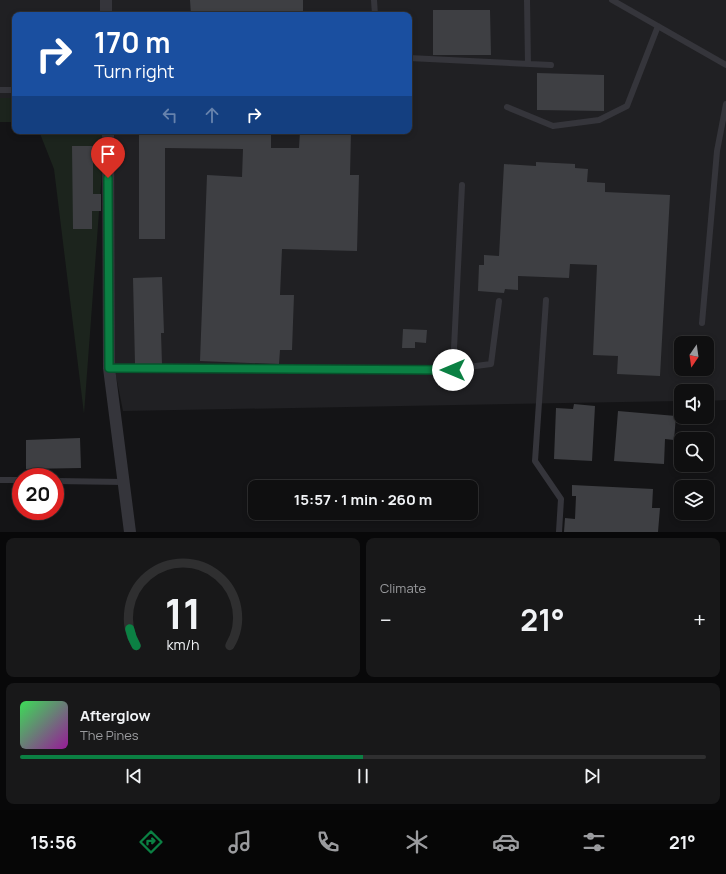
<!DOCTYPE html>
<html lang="en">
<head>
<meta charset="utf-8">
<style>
	body { margin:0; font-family:Manrope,sans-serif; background:#181819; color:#f1f3f6; height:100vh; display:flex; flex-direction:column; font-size:15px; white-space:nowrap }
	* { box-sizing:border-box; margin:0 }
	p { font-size:13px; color:#9b9c9f }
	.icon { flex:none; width:22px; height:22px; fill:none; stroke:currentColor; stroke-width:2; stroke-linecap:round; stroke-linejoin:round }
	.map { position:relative; height:532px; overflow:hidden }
	.panel { display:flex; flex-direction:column; gap:6px; padding:6px; background:#080809; flex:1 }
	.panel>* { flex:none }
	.guide { position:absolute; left:12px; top:12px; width:400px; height:122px; border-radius:8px; box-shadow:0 2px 6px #0003,0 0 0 1px #2f2f30; background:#1a4fa0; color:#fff; overflow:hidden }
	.needle { width:26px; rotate:193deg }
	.fabs { position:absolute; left:674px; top:336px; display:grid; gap:8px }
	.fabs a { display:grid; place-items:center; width:40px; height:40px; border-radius:8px; background:#0f0f10; box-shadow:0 2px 6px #0003,0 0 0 1px #2f2f30; font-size:20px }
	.speed { position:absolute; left:12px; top:468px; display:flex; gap:8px; font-size:20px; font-weight:700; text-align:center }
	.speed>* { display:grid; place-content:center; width:52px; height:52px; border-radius:50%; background:#0f0f10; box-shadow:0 2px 6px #0003,0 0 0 1px #2f2f30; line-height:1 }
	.speed .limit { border:6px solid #d22; background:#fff; color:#111 }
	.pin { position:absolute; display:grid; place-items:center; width:34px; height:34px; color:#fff; margin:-41px -17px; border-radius:50% 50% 50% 0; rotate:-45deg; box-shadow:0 0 4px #0007 }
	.pin .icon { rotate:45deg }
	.me { position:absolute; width:44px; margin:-22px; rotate:270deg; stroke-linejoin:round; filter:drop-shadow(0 0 3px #0008) }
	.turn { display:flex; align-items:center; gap:14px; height:84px; padding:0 16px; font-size:18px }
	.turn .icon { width:52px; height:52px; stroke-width:2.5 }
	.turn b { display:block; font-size:28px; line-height:34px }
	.lanes { display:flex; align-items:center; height:38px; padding:0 16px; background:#0003; justify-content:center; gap:20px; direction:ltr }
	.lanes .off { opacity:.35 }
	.big { font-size:30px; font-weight:700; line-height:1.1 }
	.panel .widget { flex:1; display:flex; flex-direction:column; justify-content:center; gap:6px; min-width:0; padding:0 14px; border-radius:8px; background:#181819 }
	.panel .dial { align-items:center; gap:0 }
	.dial svg { height:104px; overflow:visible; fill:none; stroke:#2f2f30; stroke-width:7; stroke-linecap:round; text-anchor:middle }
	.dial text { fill:#f1f3f6; stroke:none }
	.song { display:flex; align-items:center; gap:12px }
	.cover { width:48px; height:48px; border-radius:6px; background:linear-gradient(135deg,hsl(130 70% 55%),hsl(300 70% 35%)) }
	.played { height:4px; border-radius:2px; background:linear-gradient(90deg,#0b8043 50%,#2f2f30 50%) }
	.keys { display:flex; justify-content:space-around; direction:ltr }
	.heat { display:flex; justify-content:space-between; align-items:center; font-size:22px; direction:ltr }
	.panel .tiles { flex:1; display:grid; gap:6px; grid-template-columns:1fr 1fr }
	.widget:last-child { grid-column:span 2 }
	.trip { position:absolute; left:248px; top:480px; width:230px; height:40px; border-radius:8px; background:#0f0f10; box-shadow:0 2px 6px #0003,0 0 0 1px #2f2f30; font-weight:700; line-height:40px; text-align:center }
	.menu { display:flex; height:64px; justify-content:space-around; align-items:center; background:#060606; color:#9b9c9f }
	.menu .icon { width:28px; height:28px }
	.menu .on { color:#0b8043 }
	.menu b { font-size:18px; color:#f1f3f6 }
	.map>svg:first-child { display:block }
</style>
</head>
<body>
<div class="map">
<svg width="726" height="532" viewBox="0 0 726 532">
	<rect width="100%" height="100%" fill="#141416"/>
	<!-- built -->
	<path fill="#202023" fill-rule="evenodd" d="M0 0H726V400L707 401V391H681V401L123 411 115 371 106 131H409V15H15V98H0ZM681 343H707V369H681Z"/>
	<!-- green -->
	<path fill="#1c241d" d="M0 98H15V122H0Z
		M39 131H105L84 414 54 169Z"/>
	<!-- building -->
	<path fill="#3e3f43" d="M190 0H303V15H191Z
		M433 10H490L491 55H433Z
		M537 73 604 75V111L537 110Z
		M139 131H271V148H299L300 131H351L350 175H359L357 251 282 249 280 295H294L292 350H280L279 364 200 361 207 175 242 177 243 149 165 148V239H139Z
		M72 146H93V194H101V211H92V229H73Z
		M536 162 575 164V168L588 169 587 182 605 183V192L670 195 660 376 617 374 618 356 593 355 597 265 570 264 569 278 518 276V290L505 289 504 293 478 291 479 265H484V255L499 256 504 164 536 166Z
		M162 277 164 333H161L162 364H135L133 278Z
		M403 329 427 330 426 343 415 342V348H402Z
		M574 404 595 406 592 461 554 459 556 408 573 409Z
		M618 411 676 416 674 440 665 439 664 464 614 461Z
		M80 438 81 468 26 469V440Z
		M572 485 653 489 652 508H660L658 532H564L565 518 575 519 576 496H572Z"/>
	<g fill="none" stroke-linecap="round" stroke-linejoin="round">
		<!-- service -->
		<path stroke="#35353b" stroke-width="6" d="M374 0 375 15
			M527 0 528 64
			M612 0 726 65
			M409 58 551 65
			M0 90H15
			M507 107 553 126 599 120 627 106 658 26
			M546 300 535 461 561 499 559 532
			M702 323 717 151 726 104
			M109 368 453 369 491 364 499 301
			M453 369 462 185
			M0 480H21
			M55 481 124 482"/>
		<!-- minor -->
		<path stroke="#35353b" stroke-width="12" d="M106 0V15
			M108 131 109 368 130 532"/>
	</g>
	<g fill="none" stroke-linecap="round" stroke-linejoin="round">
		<defs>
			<path id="route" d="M108 178 109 368 453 370"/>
		</defs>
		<!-- route casing -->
		<use href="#route" stroke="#07532c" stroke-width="10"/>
		<!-- route -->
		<use href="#route" stroke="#0b8043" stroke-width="7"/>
	</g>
</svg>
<div class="fabs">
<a><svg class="needle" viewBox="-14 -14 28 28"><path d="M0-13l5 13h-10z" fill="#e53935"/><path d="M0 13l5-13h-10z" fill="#9b9c9f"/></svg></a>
<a><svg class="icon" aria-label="sound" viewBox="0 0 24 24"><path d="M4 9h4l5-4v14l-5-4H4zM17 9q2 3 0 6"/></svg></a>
<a><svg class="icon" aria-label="search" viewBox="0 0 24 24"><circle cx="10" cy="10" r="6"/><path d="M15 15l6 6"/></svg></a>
<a><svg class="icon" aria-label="layers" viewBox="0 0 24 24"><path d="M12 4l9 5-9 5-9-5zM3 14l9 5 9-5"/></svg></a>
</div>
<div class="speed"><div class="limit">20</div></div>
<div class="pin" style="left:108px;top:178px;background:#d93025"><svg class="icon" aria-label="arrive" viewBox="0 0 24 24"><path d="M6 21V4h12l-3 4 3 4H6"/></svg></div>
<svg class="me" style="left:453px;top:370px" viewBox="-20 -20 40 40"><circle r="19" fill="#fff"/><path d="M0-13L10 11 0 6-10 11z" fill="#0b8043"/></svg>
<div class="trip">15:57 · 1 min · 260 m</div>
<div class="guide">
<div class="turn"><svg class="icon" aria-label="right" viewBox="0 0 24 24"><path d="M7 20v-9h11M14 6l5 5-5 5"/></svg><div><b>170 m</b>Turn right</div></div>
<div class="lanes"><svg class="icon off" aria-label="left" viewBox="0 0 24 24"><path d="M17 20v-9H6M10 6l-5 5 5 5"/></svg><svg class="icon off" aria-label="ahead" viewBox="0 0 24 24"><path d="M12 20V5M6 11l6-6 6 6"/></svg><svg class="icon" aria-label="right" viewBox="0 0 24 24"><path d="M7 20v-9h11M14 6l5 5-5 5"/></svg></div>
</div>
</div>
<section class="panel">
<div class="tiles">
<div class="widget dial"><svg viewBox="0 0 100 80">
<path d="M14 69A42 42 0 1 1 86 69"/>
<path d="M14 69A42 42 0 0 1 9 56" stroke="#0b8043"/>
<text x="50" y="56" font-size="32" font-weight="700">11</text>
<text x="50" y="72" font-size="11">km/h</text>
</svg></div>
<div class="widget"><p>Climate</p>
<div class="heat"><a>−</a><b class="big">21°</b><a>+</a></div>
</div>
<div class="widget">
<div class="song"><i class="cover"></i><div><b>Afterglow</b><p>The Pines</p></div></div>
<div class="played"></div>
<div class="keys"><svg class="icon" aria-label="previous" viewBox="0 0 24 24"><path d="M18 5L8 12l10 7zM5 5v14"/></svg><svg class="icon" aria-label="pause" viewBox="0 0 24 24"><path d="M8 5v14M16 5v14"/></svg><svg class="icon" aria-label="next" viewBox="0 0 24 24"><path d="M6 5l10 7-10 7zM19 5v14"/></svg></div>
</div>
</div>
</section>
<nav class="menu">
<b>15:56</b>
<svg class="icon on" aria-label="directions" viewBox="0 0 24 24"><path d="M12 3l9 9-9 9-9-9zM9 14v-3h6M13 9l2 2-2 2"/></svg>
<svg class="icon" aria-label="music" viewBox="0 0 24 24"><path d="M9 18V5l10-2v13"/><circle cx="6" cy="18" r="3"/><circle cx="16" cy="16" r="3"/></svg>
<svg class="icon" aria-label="phone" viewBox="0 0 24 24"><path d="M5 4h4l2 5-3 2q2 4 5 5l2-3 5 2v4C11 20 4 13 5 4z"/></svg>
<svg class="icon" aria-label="climate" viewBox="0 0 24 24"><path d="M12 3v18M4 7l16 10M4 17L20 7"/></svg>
<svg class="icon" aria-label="car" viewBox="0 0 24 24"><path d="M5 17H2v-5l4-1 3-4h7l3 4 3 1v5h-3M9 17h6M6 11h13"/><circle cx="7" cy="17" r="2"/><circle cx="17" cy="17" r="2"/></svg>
<svg class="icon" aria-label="filters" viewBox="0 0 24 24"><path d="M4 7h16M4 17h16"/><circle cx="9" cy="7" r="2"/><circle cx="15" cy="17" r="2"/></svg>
<b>21°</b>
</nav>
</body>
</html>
